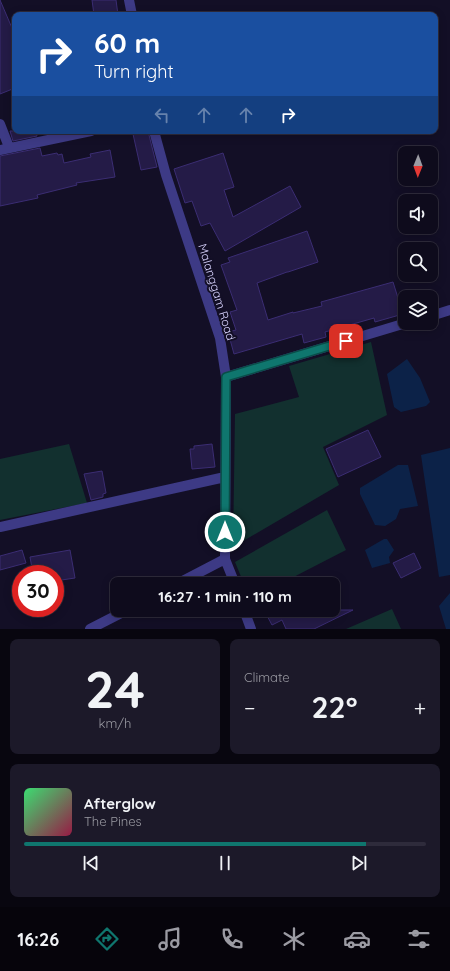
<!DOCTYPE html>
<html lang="en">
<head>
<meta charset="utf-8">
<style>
	body { margin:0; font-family:Quicksand,sans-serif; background:#1c1929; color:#f1f3f6; height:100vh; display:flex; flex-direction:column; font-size:15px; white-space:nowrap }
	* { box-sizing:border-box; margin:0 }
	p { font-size:13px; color:#9b9ba3 }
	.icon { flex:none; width:22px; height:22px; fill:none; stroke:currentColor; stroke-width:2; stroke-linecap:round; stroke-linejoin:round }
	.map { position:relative; height:629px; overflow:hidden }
	.side { display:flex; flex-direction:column; gap:10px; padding:10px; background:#08060f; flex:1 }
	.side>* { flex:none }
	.guide { position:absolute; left:12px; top:12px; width:426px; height:122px; border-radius:8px; box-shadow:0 2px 10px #0003,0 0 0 1px #2e2b3b; background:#1a4fa0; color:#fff; overflow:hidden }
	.needle { width:26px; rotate:181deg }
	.buttons { position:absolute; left:398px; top:146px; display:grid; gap:8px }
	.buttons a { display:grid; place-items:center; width:40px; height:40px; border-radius:8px; background:#0e0b1c; box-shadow:0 2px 10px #0003,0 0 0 1px #2e2b3b; font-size:20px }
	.speed { position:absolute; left:12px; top:565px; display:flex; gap:8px; font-size:20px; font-weight:700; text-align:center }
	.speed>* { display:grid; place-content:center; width:52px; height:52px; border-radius:50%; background:#0e0b1c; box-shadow:0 2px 10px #0003,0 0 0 1px #2e2b3b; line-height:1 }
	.speed .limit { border:6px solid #d22; background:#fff; color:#111 }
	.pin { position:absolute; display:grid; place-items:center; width:34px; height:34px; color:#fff; margin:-17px; border-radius:8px; box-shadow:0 2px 6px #0006 }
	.me { position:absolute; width:44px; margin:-22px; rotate:0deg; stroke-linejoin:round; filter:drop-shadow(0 0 3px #0008) }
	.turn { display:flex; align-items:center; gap:14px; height:84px; padding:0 16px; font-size:18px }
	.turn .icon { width:52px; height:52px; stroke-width:2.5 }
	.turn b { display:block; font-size:28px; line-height:34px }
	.lanes { display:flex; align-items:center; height:38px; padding:0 16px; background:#0003; justify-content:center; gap:20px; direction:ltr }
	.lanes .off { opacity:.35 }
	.big { font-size:30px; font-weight:700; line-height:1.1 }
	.side .tile { flex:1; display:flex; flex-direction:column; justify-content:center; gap:6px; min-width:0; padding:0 14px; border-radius:8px; background:#1c1929 }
	.side .dial { align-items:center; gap:0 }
	.dial b { font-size:52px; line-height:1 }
	.song { display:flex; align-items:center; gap:12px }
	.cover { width:48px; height:48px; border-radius:6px; background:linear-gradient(135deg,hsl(140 70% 55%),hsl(340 70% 35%)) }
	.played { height:4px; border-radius:2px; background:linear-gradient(90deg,#0f766e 85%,#2e2b3b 85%) }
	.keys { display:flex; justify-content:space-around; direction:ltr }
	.heat { display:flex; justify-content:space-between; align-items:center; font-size:22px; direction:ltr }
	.side .tiles { flex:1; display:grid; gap:10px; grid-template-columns:1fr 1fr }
	.tile:last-child { grid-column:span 2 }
	.trip { position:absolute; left:110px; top:577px; width:230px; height:40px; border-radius:8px; background:#0e0b1c; box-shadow:0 2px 10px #0003,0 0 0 1px #2e2b3b; font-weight:700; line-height:40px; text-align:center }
	.tabs { display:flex; height:64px; justify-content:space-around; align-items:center; background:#06040b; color:#9b9ba3 }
	.tabs .icon { width:28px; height:28px }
	.tabs .active { color:#0f766e }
	.tabs b { font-size:18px; color:#f1f3f6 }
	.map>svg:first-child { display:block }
</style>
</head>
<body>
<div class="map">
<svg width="450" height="629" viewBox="0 0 450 629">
	<rect width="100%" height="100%" fill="#130f26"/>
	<!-- green -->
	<path fill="#12302f" d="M371 342 387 415 323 447 339 485 233 547 235 414 299 397 289 366Z
		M69 444 87 503 0 520V459Z
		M327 510 346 550 280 584H244L235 562Z
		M392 609 401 629H346Z"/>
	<!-- water -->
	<path fill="#0c2248" d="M407 359 420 378 430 402 426 406 401 412 394 407 387 374Z
		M450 448V575L439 577 421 455Z
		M398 465H408L418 506 400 509 396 519 385 526 375 525 360 494V488Z
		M384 539H387L394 550 389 557 390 563 372 568 365 550Z
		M450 593V629H446L439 606Z"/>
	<!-- building -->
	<path fill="#241b47" stroke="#3b2d73" d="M0 0 15 35V88L0 94Z
		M92 0H116L118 15H94Z
		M10 131H36L37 136 13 141Z
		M148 131 157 167 141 170 133 134Z
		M40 148 42 156 57 153 58 155 62 154 64 163 91 157 90 154 110 150 115 177 76 183 77 185 37 195 38 198 0 206V156Z
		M223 153 234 187 224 190 233 217 290 186 301 207 225 251 210 223 201 226 192 201 185 203 174 169Z
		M307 231 318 262 288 272H287L257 283 268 320 293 312V313L322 306 321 302 393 282 403 314 375 322 374 318 325 332 326 337 304 343 302 334 234 354 228 332 236 330 230 312 237 310 221 265 230 262 228 258Z
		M368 430 381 457 338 477 326 449Z
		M212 444 215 467 192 469 190 449H194V446Z
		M102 471 106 493 103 494V497L91 500 84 474Z
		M22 550 26 563 0 570V556Z
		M70 550 75 578 55 581V574H33L30 557Z
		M414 553 421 568 401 578 393 563Z
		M264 610H353L314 629H286L282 620 272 625Z"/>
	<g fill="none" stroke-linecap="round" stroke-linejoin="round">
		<!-- minor -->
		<path stroke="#3d3a85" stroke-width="10" d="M129 0 132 15
			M0 124 9 147
			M154 131 166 175 220 338 226 377 225 559 235 584
			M0 150 91 131
			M431 316 450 310
			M226 377 406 323
			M0 527 225 477
			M177 584 225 559
			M244 610 251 629
			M90 629 127 610"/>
	</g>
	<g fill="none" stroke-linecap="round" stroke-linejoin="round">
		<defs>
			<path id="route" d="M225 532 226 377 346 341"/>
		</defs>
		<!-- route casing -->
		<use href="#route" stroke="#0a4d48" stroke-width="10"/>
		<!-- route -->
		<use href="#route" stroke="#0f766e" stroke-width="7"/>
	</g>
	<g text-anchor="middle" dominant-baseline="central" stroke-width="4" stroke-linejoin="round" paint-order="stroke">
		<!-- street labels -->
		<g font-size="12" fill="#d9d4ff" stroke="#130f26">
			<text transform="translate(217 292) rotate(73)">Malanggam Road</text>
		</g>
	</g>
</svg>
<div class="buttons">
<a><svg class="needle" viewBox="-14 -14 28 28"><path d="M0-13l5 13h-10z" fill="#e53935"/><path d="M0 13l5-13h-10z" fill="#9b9ba3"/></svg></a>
<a><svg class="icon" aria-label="sound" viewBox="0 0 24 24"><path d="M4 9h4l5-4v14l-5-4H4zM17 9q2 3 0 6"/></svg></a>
<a><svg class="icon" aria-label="search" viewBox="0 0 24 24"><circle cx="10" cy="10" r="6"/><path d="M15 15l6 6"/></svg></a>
<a><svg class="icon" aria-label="layers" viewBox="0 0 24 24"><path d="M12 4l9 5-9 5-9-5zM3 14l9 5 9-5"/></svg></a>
</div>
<div class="speed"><div class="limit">30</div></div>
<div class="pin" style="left:346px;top:341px;background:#d93025"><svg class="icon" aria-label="arrive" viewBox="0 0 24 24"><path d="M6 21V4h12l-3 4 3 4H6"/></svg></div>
<svg class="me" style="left:225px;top:532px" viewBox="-20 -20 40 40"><circle r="17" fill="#0f766e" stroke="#fff" stroke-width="3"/><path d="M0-11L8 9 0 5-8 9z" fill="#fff"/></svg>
<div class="trip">16:27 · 1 min · 110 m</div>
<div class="guide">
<div class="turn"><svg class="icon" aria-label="right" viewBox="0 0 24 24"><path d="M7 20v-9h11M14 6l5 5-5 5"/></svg><div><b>60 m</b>Turn right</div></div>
<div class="lanes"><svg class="icon off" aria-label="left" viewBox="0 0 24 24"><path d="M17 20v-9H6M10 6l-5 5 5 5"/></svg><svg class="icon off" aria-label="ahead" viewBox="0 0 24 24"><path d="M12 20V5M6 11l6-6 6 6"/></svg><svg class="icon off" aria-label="ahead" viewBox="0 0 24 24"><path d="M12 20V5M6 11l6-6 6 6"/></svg><svg class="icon" aria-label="right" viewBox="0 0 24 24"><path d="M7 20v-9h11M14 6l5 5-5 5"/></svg></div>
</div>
</div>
<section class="side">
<div class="tiles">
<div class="tile dial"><b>24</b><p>km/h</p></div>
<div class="tile"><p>Climate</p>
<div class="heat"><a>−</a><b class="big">22°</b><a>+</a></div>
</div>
<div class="tile">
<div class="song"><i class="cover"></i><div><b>Afterglow</b><p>The Pines</p></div></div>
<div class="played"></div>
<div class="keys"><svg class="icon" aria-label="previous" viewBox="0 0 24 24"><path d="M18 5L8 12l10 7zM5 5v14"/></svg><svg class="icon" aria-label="pause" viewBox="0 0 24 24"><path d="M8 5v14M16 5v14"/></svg><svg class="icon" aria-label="next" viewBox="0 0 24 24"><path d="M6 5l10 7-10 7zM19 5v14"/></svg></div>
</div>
</div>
</section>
<nav class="tabs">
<b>16:26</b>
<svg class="icon active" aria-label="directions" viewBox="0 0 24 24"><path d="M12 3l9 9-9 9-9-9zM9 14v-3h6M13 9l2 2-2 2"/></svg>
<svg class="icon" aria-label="music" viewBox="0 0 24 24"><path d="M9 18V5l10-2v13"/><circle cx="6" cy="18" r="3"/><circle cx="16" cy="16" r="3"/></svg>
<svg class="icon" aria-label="phone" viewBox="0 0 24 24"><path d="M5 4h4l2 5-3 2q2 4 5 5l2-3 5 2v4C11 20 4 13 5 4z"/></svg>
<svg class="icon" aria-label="climate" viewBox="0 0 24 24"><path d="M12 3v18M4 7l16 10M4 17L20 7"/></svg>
<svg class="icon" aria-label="car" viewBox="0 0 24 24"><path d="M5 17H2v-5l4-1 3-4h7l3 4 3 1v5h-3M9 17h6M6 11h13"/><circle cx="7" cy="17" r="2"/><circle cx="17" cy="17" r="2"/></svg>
<svg class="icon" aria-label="filters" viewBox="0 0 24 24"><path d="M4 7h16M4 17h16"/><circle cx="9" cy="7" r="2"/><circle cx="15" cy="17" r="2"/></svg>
</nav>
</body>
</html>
